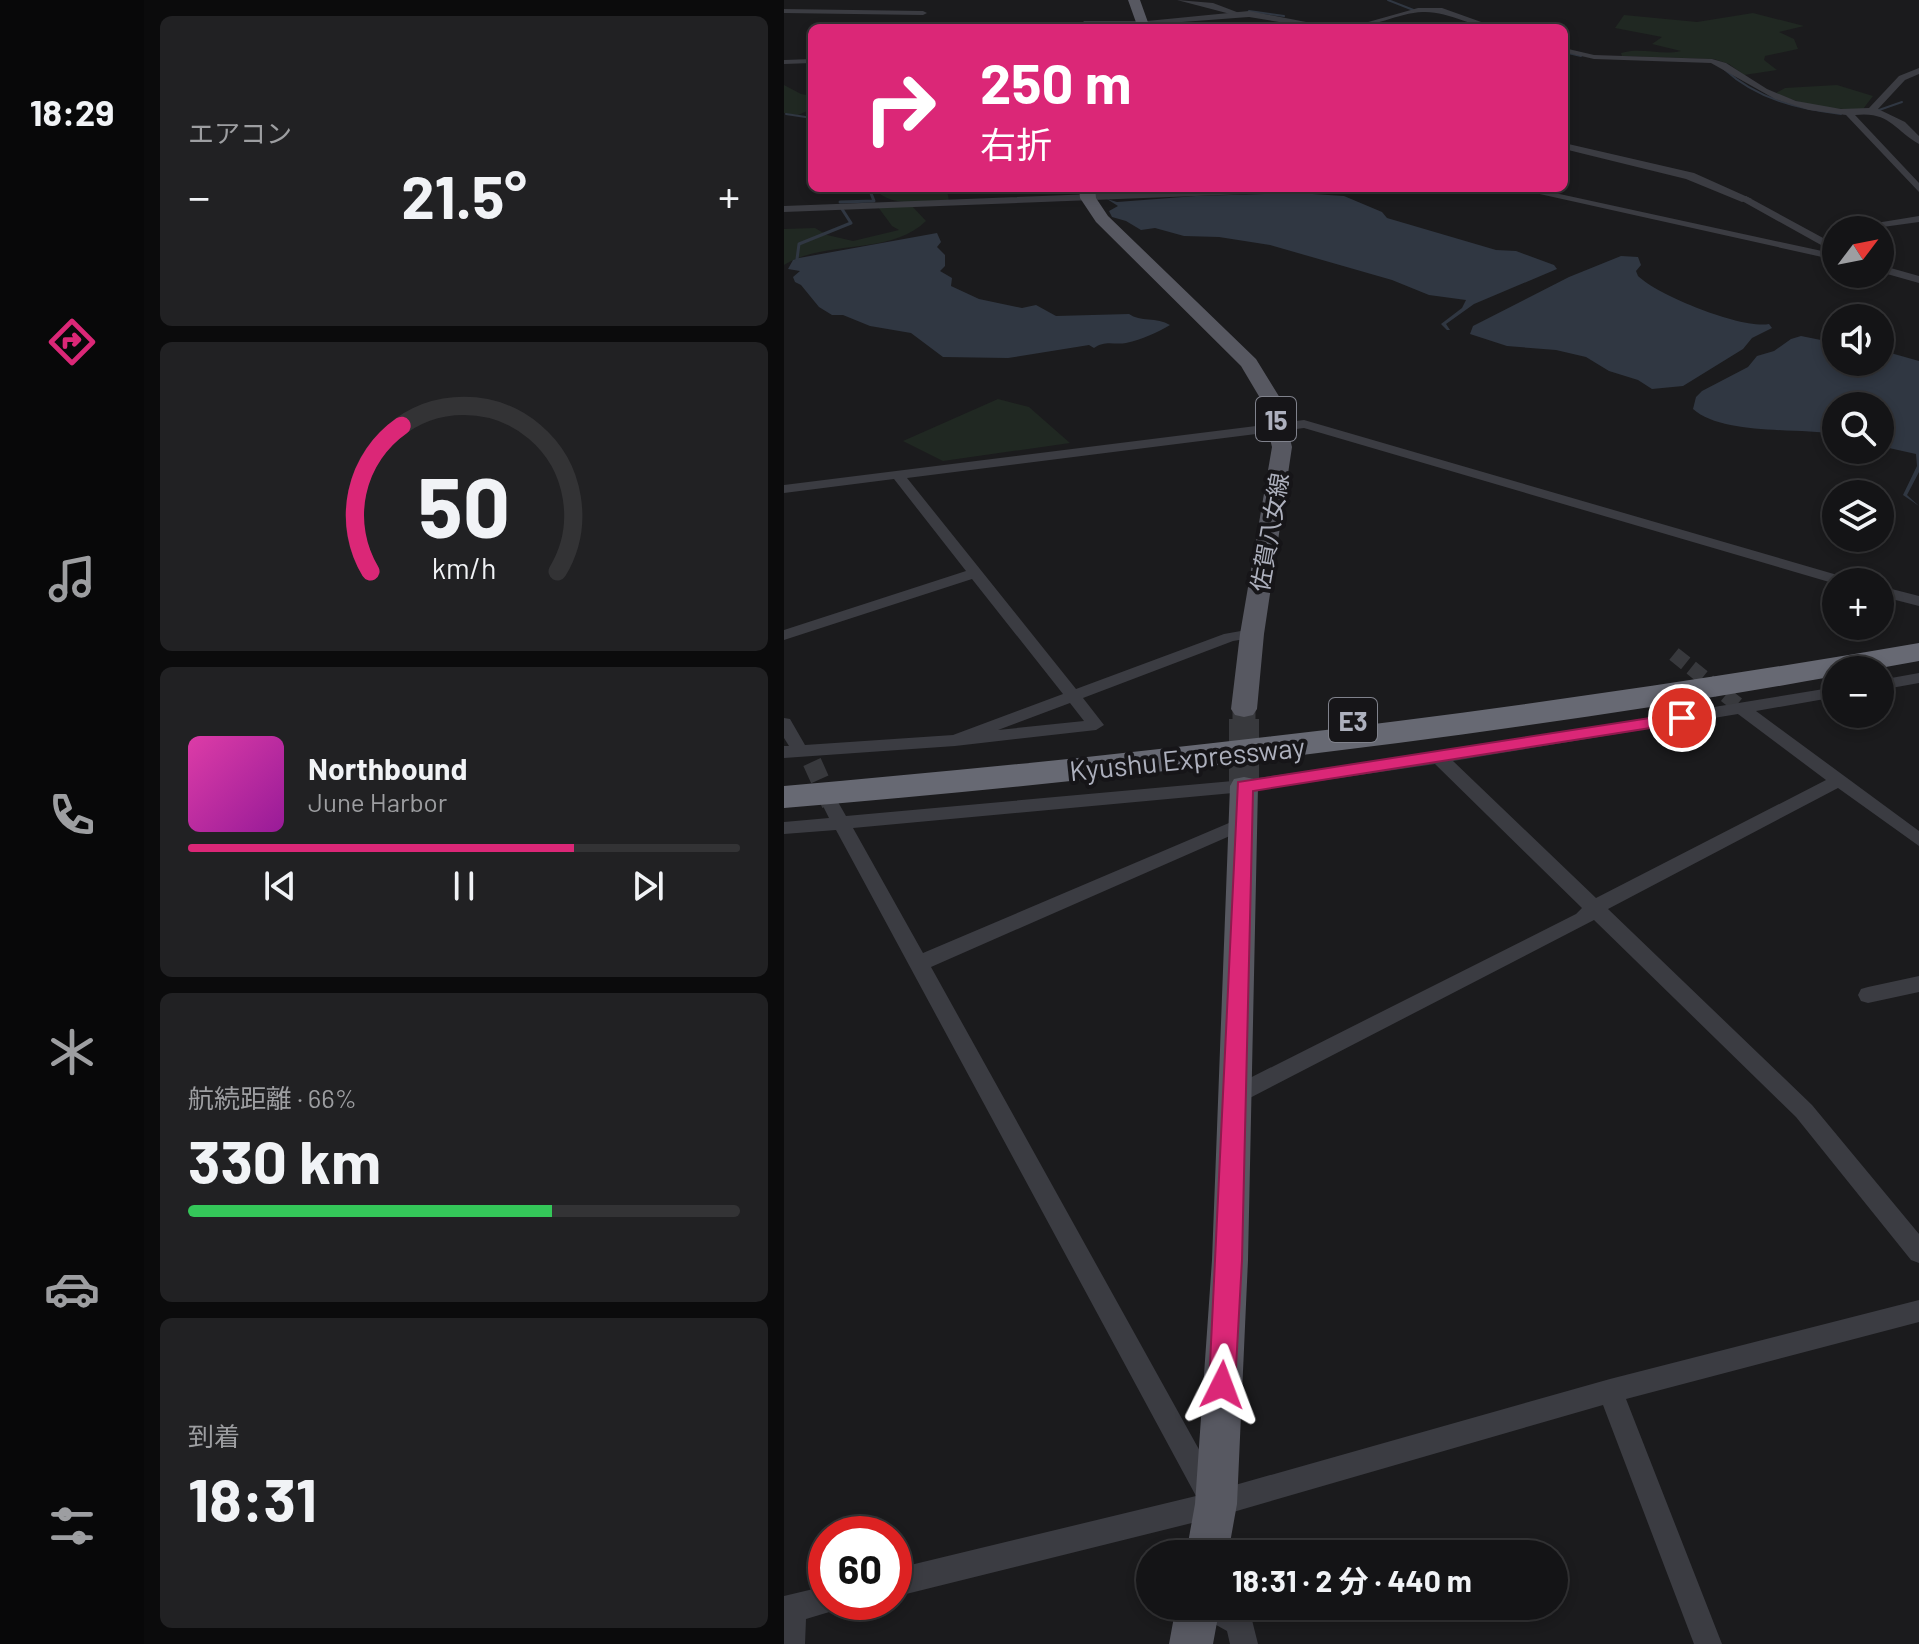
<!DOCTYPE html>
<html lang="ja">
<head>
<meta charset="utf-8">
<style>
	body { margin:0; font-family:Barlow,"Noto Sans JP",sans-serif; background:#212123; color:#f1f3f6; height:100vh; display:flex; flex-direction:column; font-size:30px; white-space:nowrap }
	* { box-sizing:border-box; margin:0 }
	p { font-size:26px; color:#9d9ea1 }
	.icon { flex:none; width:44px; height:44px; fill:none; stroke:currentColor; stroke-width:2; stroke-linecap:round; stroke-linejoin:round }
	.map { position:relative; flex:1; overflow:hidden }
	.drawer { display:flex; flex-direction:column; gap:16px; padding:16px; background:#0b0b0c; width:640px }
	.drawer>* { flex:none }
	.guide { position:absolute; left:24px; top:24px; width:760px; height:168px; border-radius:12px; box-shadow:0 4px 12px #0003,0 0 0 2px #333335; background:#db2777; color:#fff; overflow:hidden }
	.needle { width:52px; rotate:58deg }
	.buttons { position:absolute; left:1038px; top:216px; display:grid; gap:16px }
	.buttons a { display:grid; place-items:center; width:72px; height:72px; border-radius:50%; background:#141416; box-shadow:0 4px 12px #0003,0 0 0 2px #333335; font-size:40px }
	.speed { position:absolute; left:24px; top:1516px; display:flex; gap:16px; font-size:40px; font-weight:700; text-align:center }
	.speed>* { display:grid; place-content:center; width:104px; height:104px; border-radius:50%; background:#141416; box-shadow:0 4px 12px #0003,0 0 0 2px #333335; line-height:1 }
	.speed .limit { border:12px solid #d22; background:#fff; color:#111 }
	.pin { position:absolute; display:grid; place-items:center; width:68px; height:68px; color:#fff; margin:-34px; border:4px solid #fff; border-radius:50%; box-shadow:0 2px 8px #0007 }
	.me { position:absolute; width:88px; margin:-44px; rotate:3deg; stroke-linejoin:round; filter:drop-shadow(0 0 6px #0008) }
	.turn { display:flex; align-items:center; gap:28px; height:168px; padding:0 40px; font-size:36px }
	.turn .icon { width:104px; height:104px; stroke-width:2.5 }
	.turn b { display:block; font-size:56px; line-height:68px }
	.big { font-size:60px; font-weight:700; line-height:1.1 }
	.drawer .card { flex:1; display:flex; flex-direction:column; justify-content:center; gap:12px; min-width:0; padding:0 28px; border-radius:12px; background:#212123 }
	.drawer .dial { align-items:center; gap:0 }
	.dial svg { height:208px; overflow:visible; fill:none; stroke:#333335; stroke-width:7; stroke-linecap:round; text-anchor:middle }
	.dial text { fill:#f1f3f6; stroke:none }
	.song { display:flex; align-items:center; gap:24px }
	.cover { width:96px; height:96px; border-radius:12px; background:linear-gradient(135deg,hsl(320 70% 55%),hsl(300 70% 35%)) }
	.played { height:8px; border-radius:4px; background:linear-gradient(90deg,#db2777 70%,#333335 70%) }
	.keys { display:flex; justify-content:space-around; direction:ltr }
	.heat { display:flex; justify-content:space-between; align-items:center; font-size:44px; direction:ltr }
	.charge { height:12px; border-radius:6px; background:linear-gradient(90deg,#34c759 66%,#333335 0) }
	.trip { position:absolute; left:352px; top:1540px; width:432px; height:80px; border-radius:40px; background:#141416; box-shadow:0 4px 12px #0003,0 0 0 2px #333335; font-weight:700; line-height:80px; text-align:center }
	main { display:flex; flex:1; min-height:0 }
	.dock { display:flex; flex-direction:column; width:144px; justify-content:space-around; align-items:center; background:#080809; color:#9d9ea1 }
	.dock .icon { width:56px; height:56px }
	.dock .active { color:#db2777 }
	.dock b { font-size:36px; color:#f1f3f6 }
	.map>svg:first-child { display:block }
</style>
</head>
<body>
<main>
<nav class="dock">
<b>18:29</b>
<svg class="icon active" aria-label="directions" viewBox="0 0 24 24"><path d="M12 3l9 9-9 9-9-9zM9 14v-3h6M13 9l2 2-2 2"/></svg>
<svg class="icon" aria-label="music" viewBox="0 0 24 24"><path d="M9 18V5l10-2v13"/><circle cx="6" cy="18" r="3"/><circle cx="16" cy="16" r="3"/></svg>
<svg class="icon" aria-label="phone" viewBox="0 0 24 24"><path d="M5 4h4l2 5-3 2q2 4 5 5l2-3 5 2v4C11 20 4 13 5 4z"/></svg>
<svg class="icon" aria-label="climate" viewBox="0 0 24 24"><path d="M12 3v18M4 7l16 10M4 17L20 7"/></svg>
<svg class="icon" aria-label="car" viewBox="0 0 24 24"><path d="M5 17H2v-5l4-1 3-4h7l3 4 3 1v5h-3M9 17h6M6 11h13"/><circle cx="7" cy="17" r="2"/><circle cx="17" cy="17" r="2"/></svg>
<svg class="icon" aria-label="filters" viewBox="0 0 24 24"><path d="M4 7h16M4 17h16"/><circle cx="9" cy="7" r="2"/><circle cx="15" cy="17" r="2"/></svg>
</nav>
<section class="drawer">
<div class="card"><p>エアコン</p>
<div class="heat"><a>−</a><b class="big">21.5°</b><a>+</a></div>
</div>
<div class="card dial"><svg viewBox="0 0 100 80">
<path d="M14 69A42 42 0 1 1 86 69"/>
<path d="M14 69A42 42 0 0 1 26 13" stroke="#db2777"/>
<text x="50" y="56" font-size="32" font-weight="700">50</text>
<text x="50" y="72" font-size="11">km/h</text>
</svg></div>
<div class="card">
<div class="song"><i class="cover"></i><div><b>Northbound</b><p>June Harbor</p></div></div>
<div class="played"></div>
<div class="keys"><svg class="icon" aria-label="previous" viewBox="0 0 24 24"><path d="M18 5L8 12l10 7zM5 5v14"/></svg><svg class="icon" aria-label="pause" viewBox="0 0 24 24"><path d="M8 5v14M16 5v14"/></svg><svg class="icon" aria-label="next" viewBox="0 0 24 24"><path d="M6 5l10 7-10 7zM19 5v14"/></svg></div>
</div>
<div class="card"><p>航続距離 · 66%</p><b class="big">330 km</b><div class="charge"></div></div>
<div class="card"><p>到着</p><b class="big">18:31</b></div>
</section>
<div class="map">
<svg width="1135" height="1644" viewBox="0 0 1135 1644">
	<rect width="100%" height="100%" fill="#1b1b1d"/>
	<!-- green -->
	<path fill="#202822" d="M969 13 1020 26 995 32 1010 39 1014 49 981 56 980 60 993 70 960 75 945 64 930 59 838 56 837 53C858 47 877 56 897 51L868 44 878 37 831 28 840 15 913 22Z
		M0 85 17 94 28 96V109L14 115 0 113Z
		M1053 85 1089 96 1079 109C1048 110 1020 106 992 93L1001 88Z
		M90 188H167L163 190 165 201C142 201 106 209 90 188Z
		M128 206 142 221C106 256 42 239 0 265V229L31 228 43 235 69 241 115 230 108 226 94 207Z
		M214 399 245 407 286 443 159 461 119 441Z"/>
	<!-- water -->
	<path fill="#303742" d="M513 193 560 196 598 212 603 218 712 250 732 251 770 265 773 269 690 304 662 324 666 330H663L657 324 678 308 682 300 645 295 608 280 486 245 435 237 400 236 371 228 357 230 342 221 328 217 325 211 334 206 323 199 333 202 412 196Z
		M153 233 157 242 153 247 161 255V266L156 271 168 278 167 286 195 299 238 308 252 305 272 316 345 314C356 322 373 317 386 325 372 333 359 339 342 343 330 345 321 340 310 348L305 345 224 358 159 357 127 333 86 326 59 315H48L35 307 17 285 11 282 9 277 16 271 4 269 9 260 15 258Z
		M837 256 854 257 857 265 852 271 854 276C875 296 957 329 985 324L988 328 968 338 959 349 899 386 868 389 854 380 825 371 802 357 772 350 723 346 686 334 689 326 785 277Z
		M1017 336 1052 343V362H1096V350L1135 361V472L1123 495 1135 506 1119 495 1133 466 1132 454 1096 446V406H1052V434C1014 428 938 435 909 409L912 397 918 391 964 367 973 356 990 351 1007 339Z"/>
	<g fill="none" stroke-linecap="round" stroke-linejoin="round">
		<!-- stream-far1 -->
		<path stroke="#303742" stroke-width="2" d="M604 0 632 11
			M465 11 500 16
			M780 52 797 56
			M940 69C973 99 1014 109 1057 114
			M1095 110 1118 102
			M2 114 28 118"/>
		<!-- stream -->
		<path stroke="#303742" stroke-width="3" d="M56 202 90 201 85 188
			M13 259 15 244 67 223 58 209"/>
		<!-- minor-tunnel-far1 -->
		<path stroke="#38393d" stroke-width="15" stroke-dasharray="15 7" stroke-linecap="butt" d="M890 654 959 709"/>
		<!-- minor-tunnel -->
		<path stroke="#38393d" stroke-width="19" stroke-dasharray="19 10" stroke-linecap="butt" d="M28 762 47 804"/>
		<!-- primary-tunnel-far1 -->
		<path stroke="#38393d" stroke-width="23" stroke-dasharray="23 11" stroke-linecap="butt" d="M460 709V721"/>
		<!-- primary-tunnel -->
		<path stroke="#38393d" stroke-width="30" stroke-dasharray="30 15" stroke-linecap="butt" d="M460 719V786"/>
		<!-- minor -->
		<path fill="#3b3c42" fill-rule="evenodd" d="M393 0 429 3 458 14 454 16Z
			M634 8H658L714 28C688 28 665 11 639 12 613 13 589 28 563 28Z
			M0 9 139 11 143 13 139 15 0 13Z
			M300 21H358L362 23 294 28Z
			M780 48 810 55 928 59 942 63 983 89 1012 101 1057 109 1085 108 1115 76 1135 68V74L1121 80 1094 109 1121 122 1135 136V144C1110 130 1106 111 1071 115L1135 183V192L1062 115 1025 110 991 99 927 63 810 59 780 52Z
			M28 59V63L0 64V60Z
			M465 188H547L542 191 0 212V206Z
			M729 188H748L1038 251 1046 250 958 201 957 199 962 196 1052 245V256L1038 257Z
			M1135 216V222L1077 230H1052V233L1049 230Z
			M1096 265 1135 276V283L1096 272Z
			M520 420 1067 579 1069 582 1052 584 520 428 123 478 292 689 440 634 468 629 476 634 474 637 449 641 299 698 320 725 312 730 171 746 0 758V746H5L0 738V718L6 719 21 745 169 735 279 694 188 579 0 640V630L182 571 110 479 0 493V485ZM286 703 300 721 214 730Z
			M1096 586 1135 596V606L1096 596Z
			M1135 673V683L1096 690V680Z
			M1052 687V697L972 711 1135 831V846L1054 788 824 909 1028 1105 1135 1234V1263L1127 1260 1012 1117 810 920 460 1101 452 1104 444 1101 441 1095 444 1089 792 914 798 908 651 764 460 792 69 828 139 953 452 820H464L467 824 464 828 147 967 437 1489 826 1379 1135 1300V1322L842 1399 938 1644H910L819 1405 432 1517 110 1597V1569L412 1496 52 830 0 834V822L45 818 39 806 48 800 54 802 62 816 460 780 655 752ZM954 714 1042 780 812 898 669 761Z
			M1135 976V992L1084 1003 1077 1001 1074 995 1077 989 1084 987Z
			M42 1586V1602H55L52 1610 22 1619 21 1644H0V1596Z
			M412 1606H455L466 1612 474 1644H446L443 1631 416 1616Z"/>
		<!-- tertiary -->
		<path fill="#3b3c42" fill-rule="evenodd" d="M465 11 553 28H531L465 17 358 25 353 22Z
			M780 143 910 173 968 199 958 202 902 179 780 149Z"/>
		<!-- primary -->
		<path fill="#575861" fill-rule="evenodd" d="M344 0H356L366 28H354Z
			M295 188H311L312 198 324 216 472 359 496 398 508 447 480 634 473 709 469 715 460 717 451 715 447 709 456 634 488 447 476 398 457 366 312 222 296 198Z
			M460 777 470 779 474 786 464 1260 453 1504 444 1554H402L411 1504 428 1260 446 786 450 779Z
			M392 1606H436L429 1644H385Z"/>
		<!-- motorway -->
		<path fill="#676973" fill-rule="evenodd" d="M1135 643V661L1085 670H1052V676C704 738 352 778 0 808V786C381 753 759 708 1135 643Z"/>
	</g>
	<!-- route -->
	<path fill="#db2777" stroke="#8e194d" stroke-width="2" d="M898 713 906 718 904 722 469 791 458 1260 451 1385 447 1393 438 1397 429 1393 425 1385 454 782Z"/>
	<g text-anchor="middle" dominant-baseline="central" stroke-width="8" stroke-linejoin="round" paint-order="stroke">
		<!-- far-street labels -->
		<g font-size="24" fill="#adb0bd" stroke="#161518">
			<text transform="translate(485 532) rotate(-80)">佐賀八女線</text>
		</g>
		<!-- shield labels -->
		<g fill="#161518" stroke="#80828c" stroke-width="2">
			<rect x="472" y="397" width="40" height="44" rx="6"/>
			<rect x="545" y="698" width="48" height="44" rx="6"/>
		</g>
		<g font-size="26" font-weight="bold" fill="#adb0bd">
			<text x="492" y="419">15</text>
			<text x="569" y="720">E3</text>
		</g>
		<!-- street labels -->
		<g font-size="28" fill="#adb0bd" stroke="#161518">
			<text transform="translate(403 758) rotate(-6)">Kyushu Expressway</text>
		</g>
	</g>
</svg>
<div class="buttons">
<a><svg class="needle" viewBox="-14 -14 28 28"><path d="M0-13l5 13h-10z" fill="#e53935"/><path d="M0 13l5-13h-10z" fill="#9d9ea1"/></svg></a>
<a><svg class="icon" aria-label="sound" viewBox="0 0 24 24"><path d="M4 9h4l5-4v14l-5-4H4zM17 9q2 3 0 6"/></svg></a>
<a><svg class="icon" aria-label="search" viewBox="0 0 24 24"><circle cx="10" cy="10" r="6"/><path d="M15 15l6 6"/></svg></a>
<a><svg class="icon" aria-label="layers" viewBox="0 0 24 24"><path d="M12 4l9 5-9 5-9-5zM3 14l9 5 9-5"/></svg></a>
<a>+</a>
<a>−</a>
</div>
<div class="speed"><div class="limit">60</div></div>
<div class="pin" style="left:898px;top:718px;background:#d93025"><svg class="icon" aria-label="arrive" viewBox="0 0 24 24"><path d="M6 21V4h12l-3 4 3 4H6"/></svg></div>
<svg class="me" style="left:438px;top:1385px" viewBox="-20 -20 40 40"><path d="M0-17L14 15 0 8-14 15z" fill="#db2777" stroke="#fff" stroke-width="4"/></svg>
<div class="trip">18:31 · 2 分 · 440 m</div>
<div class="guide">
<div class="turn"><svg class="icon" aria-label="right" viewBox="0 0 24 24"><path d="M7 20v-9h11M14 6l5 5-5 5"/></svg><div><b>250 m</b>右折</div></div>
</div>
</div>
</main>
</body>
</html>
